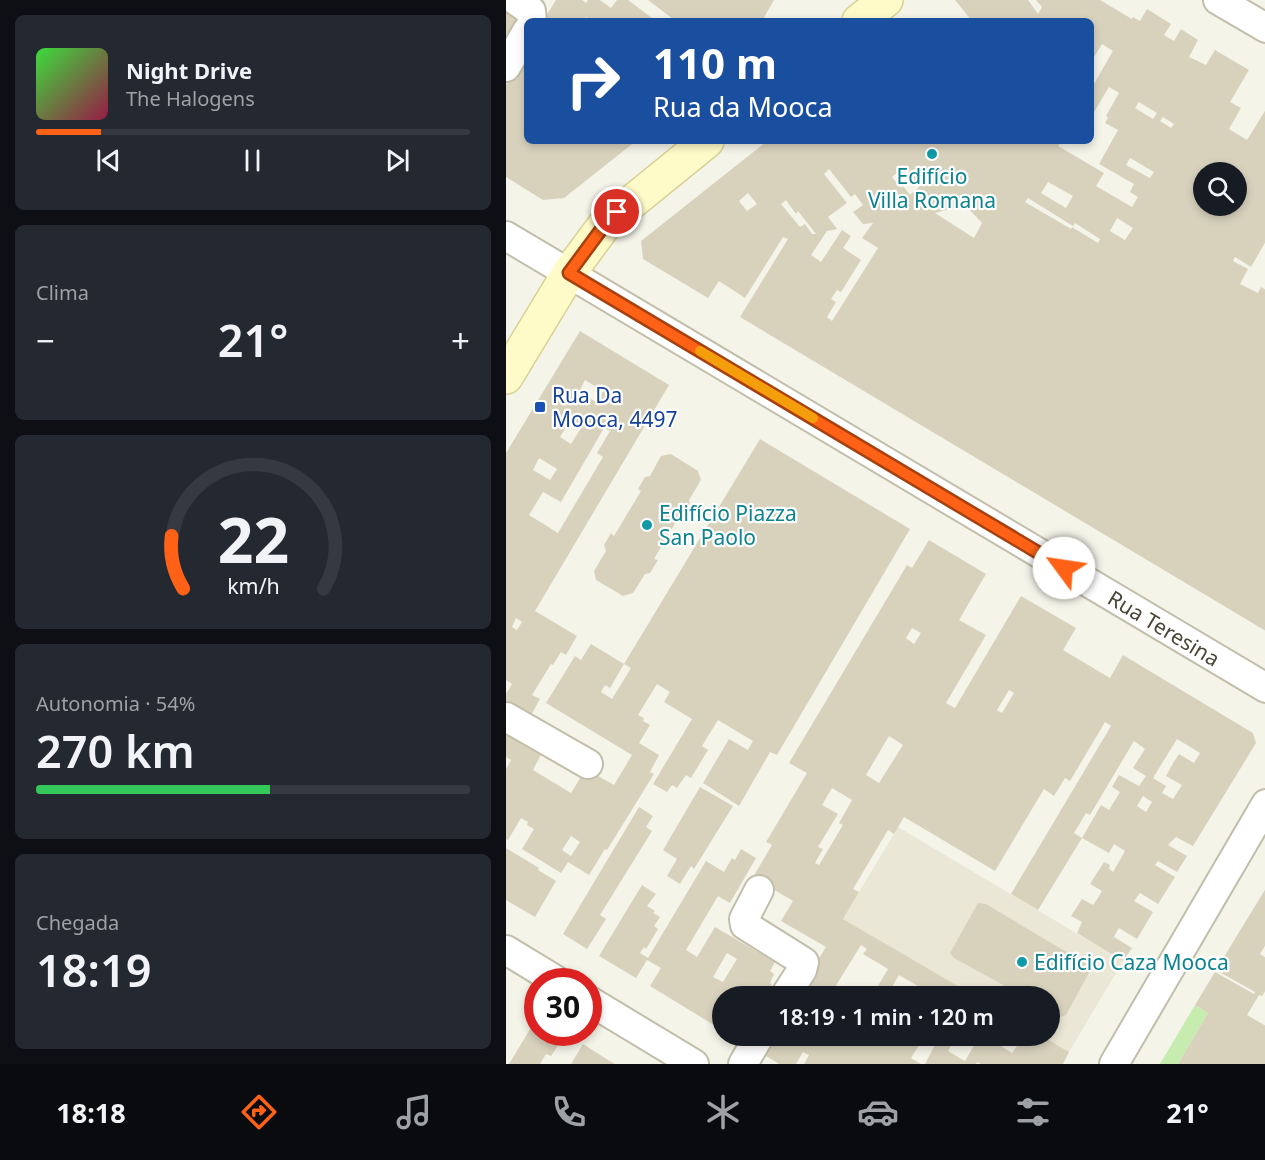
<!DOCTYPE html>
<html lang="pt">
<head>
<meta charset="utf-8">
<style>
	body { margin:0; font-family:"Noto Sans",sans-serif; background:#242831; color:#f1f3f6; height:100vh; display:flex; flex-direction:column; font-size:22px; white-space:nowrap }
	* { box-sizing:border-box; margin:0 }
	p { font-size:20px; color:#9ea1a6 }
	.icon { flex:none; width:33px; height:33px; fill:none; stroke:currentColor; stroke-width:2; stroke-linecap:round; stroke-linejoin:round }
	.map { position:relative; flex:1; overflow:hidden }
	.sheet { display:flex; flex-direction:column; gap:15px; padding:15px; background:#0d0f14; width:506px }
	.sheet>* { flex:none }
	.banner { position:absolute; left:18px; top:18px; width:570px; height:126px; border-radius:9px; box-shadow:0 3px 9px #0003; background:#1a4fa0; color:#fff; overflow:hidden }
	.buttons { position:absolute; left:687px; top:162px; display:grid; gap:12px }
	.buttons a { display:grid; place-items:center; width:54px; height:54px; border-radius:50%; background:#171b24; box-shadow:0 3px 9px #0003; font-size:30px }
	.speed { position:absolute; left:18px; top:968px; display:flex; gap:12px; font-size:30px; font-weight:700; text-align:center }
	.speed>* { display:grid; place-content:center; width:78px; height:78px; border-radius:50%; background:#171b24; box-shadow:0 3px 9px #0003; line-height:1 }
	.speed .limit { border:9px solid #d22; background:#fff; color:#111 }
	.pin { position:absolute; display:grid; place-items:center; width:51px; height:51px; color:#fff; margin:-26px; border:3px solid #fff; border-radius:50%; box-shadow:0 2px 6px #0007 }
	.me { position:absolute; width:66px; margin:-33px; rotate:301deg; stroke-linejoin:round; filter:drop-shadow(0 0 4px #0008) }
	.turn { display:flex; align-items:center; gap:21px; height:126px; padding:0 30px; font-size:27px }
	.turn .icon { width:78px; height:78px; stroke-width:2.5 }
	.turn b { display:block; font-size:42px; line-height:51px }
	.big { font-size:45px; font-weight:600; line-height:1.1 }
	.sheet .card { flex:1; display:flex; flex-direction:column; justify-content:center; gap:9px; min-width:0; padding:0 21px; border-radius:9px; background:#242831 }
	.sheet .dial { align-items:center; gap:0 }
	.dial svg { height:156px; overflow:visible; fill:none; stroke:#363941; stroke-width:7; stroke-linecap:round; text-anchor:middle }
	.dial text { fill:#f1f3f6; stroke:none }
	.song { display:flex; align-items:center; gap:18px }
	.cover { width:72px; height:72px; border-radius:9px; background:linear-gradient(135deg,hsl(120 70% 55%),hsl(340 70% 35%)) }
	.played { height:6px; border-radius:3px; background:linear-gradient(90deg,#ff6216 15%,#363941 15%) }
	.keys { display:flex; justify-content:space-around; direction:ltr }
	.heat { display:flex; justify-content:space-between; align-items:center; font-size:33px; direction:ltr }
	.charge { height:9px; border-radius:4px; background:linear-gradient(90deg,#34c759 54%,#363941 0) }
	.trip { position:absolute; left:206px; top:986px; width:348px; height:60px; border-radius:30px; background:#171b24; box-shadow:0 3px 9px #0003; font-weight:600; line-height:60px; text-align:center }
	.dock { display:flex; height:96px; justify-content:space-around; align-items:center; background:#090b0e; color:#9ea1a6 }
	.dock .icon { width:42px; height:42px }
	.dock .active { color:#ff6216 }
	.dock b { font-size:27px; color:#f1f3f6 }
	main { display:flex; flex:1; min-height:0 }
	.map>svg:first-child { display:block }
</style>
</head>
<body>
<main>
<section class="sheet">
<div class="card">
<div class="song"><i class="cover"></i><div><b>Night Drive</b><p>The Halogens</p></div></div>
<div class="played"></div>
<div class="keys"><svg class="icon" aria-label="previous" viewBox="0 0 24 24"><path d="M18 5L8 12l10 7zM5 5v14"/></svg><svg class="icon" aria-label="pause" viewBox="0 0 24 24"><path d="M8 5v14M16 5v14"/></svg><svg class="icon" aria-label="next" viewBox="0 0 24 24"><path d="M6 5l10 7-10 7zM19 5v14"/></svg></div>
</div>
<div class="card"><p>Clima</p>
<div class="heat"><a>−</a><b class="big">21°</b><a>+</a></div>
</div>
<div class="card dial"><svg viewBox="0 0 100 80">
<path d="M14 69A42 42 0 1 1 86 69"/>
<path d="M14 69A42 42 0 0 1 8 42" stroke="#ff6216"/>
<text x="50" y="56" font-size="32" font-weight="700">22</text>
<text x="50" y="72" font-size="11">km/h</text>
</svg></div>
<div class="card"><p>Autonomia · 54%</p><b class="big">270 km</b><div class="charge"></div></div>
<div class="card"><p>Chegada</p><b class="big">18:19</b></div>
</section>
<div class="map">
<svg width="760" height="1064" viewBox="0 0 760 1064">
	<rect width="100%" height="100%" fill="#f5f4e9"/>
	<!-- residential -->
	<path fill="#eae7d6" d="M392 827 617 961 563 1052 534 1035H543V996H468L337 919Z"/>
	<!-- green -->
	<path fill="#c6ecaf" d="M689 1005 702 1013 672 1064H654Z"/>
	<!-- building -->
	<path fill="#d8d2bd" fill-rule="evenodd" d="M50 0H76L80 3 82 0H94L105 8 111 0H122L150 21H86L80 17 79 20 80 21H37Z
		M142 0H268L256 21H165L167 19Z
		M449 0H522L532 14 536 7 530 0H594L626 19 627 17 634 21 641 9 665 24 658 35 668 41 675 29 692 40 683 57 700 65 709 50 743 70 724 102 735 108 723 129 741 140 760 109V241L745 267 729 257 727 261 742 269 734 284 752 293 755 287 760 290V631L234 317 282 239 277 237 239 298 213 281 202 298 137 259 135 241 261 141H555L552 146 598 173 590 186 626 207 632 197 624 192 628 184 593 164 612 130 599 123 602 118 600 116 613 93 603 87 585 117V89L607 51 596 44 585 62V21H466ZM633 102 651 113 647 119 629 108ZM657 117 668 124 665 128 654 121ZM624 158 648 172 644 178 620 165ZM398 167 413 187 404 195 397 186 395 188 386 177ZM323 169 345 197 349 194 357 205 347 212 357 224 367 223 356 238 372 248 326 321 321 317 330 302 325 299 331 290 335 292 355 260 337 248 345 236 336 230 315 262 305 255 321 231 331 229 322 217 341 203 318 174ZM698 172H730V206H698ZM542 182 567 196 560 208 535 193ZM242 193 251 204 241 211 233 201ZM522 198 567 226 569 223 594 239 592 243 566 227 565 229 519 202ZM280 200 290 214 292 211 310 234H306L299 224 294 227 275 204ZM459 205 476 223 468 238 429 213ZM611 218 627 228 619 240 604 231Z
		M0 8 13 16 0 38Z
		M21 49V141H130L58 198 37 200 0 177V85Z
		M74 331 163 385 29 611 71 636 60 655 55 652 47 665 45 664 26 695 34 699 24 717 0 703V694L6 684 0 680V453ZM79 380 97 391 90 402 73 392ZM64 421 75 428 65 444 54 437ZM98 428 104 431 91 453 97 457 52 533 23 515 37 492 55 502ZM33 458 51 469 44 480 27 470ZM10 618 16 622 11 630 6 627Z
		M254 439 404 529 271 755 264 752 233 806 197 783 223 739 242 750 247 741 212 720 196 746 202 750 185 778 180 775 171 788 166 785 161 792 147 784 186 719 158 702 164 692 151 684 132 715 138 718 137 721 144 725 133 743 153 755 144 772 148 774 101 850 99 849 83 875 62 862 55 873 16 849 28 829 21 825 22 822 15 818 2 840 0 839V769L5 760 0 757V729L37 751 27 770 65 793 76 775 92 776 108 785 126 755 40 703 69 656 75 660 85 644 118 664 104 688 99 685 95 692 106 699 125 668 118 664ZM65 836 74 842 65 856 56 850Z
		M165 454 192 471 195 480 183 500 184 505 177 517 174 515 148 559 152 560 144 573 139 574 127 593 117 596 90 580 88 571 100 551 98 545 105 533 108 536 135 491 132 489 139 477 144 476 155 456Z
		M423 540 480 574 453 620 480 635 440 703 449 708 515 596 570 628 557 650 604 678 617 655 747 733 750 743 687 846 670 837 662 845 681 856 671 872 652 861 649 865 669 877 652 904 634 893 628 901 647 912 631 939 613 928 610 933 608 937 626 948 617 961 571 933 576 922 565 916 576 899 587 905 592 898 596 891 584 884 598 862 604 865 603 869 607 872 619 851 608 844 603 853 576 838 595 805 603 810 614 792 606 787 613 775 633 786 640 776 627 768 639 749 628 741 584 815 580 813 568 833 576 838 532 910 505 894 605 726 599 722 564 781 559 778 548 796 538 789 489 871 398 817 388 834 382 830 347 889 353 892 337 919 469 996H429L393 975 382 994 386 996H363L367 989 369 991 382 969 357 954 361 949 355 945 326 992 329 994 328 996H290L320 947 275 921 287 901 247 877 266 845 260 842 301 773 283 763 401 565 406 568ZM406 628 415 633 408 644 400 638ZM503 690 508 693 496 713 491 710ZM383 736 397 745 373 783 360 775ZM671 739 694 753 688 763 673 754 666 765 660 776 676 785 667 799 656 793 660 786 647 778ZM326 788 346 800 333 823 337 825 313 865 309 863 317 849 312 847 332 814 316 805ZM637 796 646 802 640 812 631 806Z
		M194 787 227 806 188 869 185 866 174 884 161 876 171 859 157 850Z
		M133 807 147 816 140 827 146 831 94 915 100 919 81 949 57 934Z
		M0 848 33 868 32 870 50 881 29 917 0 900Z
		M235 849 250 858 224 903 212 896 180 950 191 957 209 927 269 962 264 971 268 974 264 983 266 984 258 996H216V1030L144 986 155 968 141 960 130 978 93 956 136 885 150 894 141 906 149 911 147 913 154 917 148 926 152 929 140 949 138 947 134 953 142 958 200 861 218 872 226 858 229 860ZM221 953 231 959 217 982 207 977Z
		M760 888V944L754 954 760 958V990L756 996 753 995 741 1015 760 1026V1064H672L702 1013 689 1005 709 972 748 994 749 992 710 970Z
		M472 903 480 904 584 966V971L560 1015 555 1017 543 1011V996H517L448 958 444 953Z
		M32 1016V1032H53L48 1040 53 1044 45 1056 40 1054 34 1064H3Z
		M266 1035H372L371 1037 384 1044 389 1035H423L418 1044 415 1042 405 1058 415 1064H298L303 1055 297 1052 290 1064H273L255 1053Z
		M434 1035H439L448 1041 442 1051 459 1061 474 1035H491L487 1041 506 1053 511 1046 508 1044 511 1039 504 1035H534L563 1052 557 1064H475L471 1062 470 1064H419Z
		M77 1044 99 1058 109 1064H65Z"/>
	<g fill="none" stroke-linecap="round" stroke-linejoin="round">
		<defs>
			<path id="street" d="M9 0 25 11 26 21
				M712 0 760 28
				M0 67 21 31
				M0 236 760 688
				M0 717 82 764
				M253 890 238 919 239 925 298 962 296 970 279 996
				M0 950 51 981
				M82 1000 188 1064
				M237 1064 254 1035
				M608 1064 760 804"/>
			<path id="secondary" d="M353 21 380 0
				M0 377 63 273 100 223 201 141"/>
		</defs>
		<!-- street casing -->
		<use href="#street" stroke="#c2beaa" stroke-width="32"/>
		<!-- secondary casing -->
		<use href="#secondary" stroke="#d8d295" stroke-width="36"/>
		<!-- street -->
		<use href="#street" stroke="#fff" stroke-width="28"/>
		<!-- secondary -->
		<use href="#secondary" stroke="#fffbc9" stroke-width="33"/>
	</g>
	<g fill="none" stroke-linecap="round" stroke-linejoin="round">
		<defs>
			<path id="route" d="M111 212 100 223 63 273 558 568"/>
		</defs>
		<!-- route casing -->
		<use href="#route" stroke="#a6400e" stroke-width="15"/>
		<!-- route -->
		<use href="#route" stroke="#ff6216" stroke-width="10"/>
		<!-- slow -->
		<path stroke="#f59e0b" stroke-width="10" d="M194 351 307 418"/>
	</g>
	<!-- markers -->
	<g fill="#0f9aa8" stroke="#fff" stroke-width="2">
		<circle cx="426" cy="154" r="6"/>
		<circle cx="141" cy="525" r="6"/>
		<circle cx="516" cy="962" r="6"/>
	</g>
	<rect fill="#1a4fb4" stroke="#fff" stroke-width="2" x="28" y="401" width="12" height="12" rx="3"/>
	<g text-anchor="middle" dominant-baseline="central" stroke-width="4.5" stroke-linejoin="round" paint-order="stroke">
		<!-- culture labels -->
		<g font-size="21" fill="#0d838f" stroke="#fff" text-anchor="start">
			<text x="426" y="176" text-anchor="middle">Edifício<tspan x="426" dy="24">Villa Romana</tspan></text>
			<text x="153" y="513">Edifício Piazza<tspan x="153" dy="24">San Paolo</tspan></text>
			<text x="528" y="962">Edifício Caza Mooca</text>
		</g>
		<!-- transit labels -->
		<g font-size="21" fill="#164399" stroke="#fff" text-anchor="start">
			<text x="46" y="395">Rua Da<tspan x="46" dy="24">Mooca, 4497</tspan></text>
		</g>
		<!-- street labels -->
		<g font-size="21" fill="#4a4536" stroke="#fff">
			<text transform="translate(658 628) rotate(31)">Rua Teresina</text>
		</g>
	</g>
</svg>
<div class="buttons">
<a><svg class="icon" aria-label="search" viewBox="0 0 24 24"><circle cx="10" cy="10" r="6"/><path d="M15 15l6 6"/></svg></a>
</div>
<div class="speed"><div class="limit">30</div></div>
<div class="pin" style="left:111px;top:212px;background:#d93025"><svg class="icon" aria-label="arrive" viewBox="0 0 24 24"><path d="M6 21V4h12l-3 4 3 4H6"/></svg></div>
<svg class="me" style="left:558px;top:568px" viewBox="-20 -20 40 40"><circle r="19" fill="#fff"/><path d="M0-13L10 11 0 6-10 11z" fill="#ff6216"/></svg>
<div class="trip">18:19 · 1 min · 120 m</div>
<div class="banner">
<div class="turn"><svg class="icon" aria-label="right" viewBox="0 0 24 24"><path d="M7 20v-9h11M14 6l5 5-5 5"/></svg><div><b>110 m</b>Rua da Mooca</div></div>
</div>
</div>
</main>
<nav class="dock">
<b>18:18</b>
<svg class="icon active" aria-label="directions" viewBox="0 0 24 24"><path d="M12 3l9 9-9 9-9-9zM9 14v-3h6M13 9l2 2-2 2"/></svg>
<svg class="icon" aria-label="music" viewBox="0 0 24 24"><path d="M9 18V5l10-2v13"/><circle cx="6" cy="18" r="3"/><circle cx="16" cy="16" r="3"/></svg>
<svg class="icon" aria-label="phone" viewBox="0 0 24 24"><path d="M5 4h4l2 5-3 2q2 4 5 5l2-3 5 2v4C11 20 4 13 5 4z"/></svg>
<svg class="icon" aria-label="climate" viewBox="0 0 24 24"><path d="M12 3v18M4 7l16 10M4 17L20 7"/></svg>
<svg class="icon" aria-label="car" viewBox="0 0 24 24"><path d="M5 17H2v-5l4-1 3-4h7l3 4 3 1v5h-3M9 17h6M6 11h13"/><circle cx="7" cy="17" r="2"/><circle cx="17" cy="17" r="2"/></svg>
<svg class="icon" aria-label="filters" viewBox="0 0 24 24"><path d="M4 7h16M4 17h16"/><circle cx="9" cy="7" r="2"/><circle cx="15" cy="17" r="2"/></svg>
<b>21°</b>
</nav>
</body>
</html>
